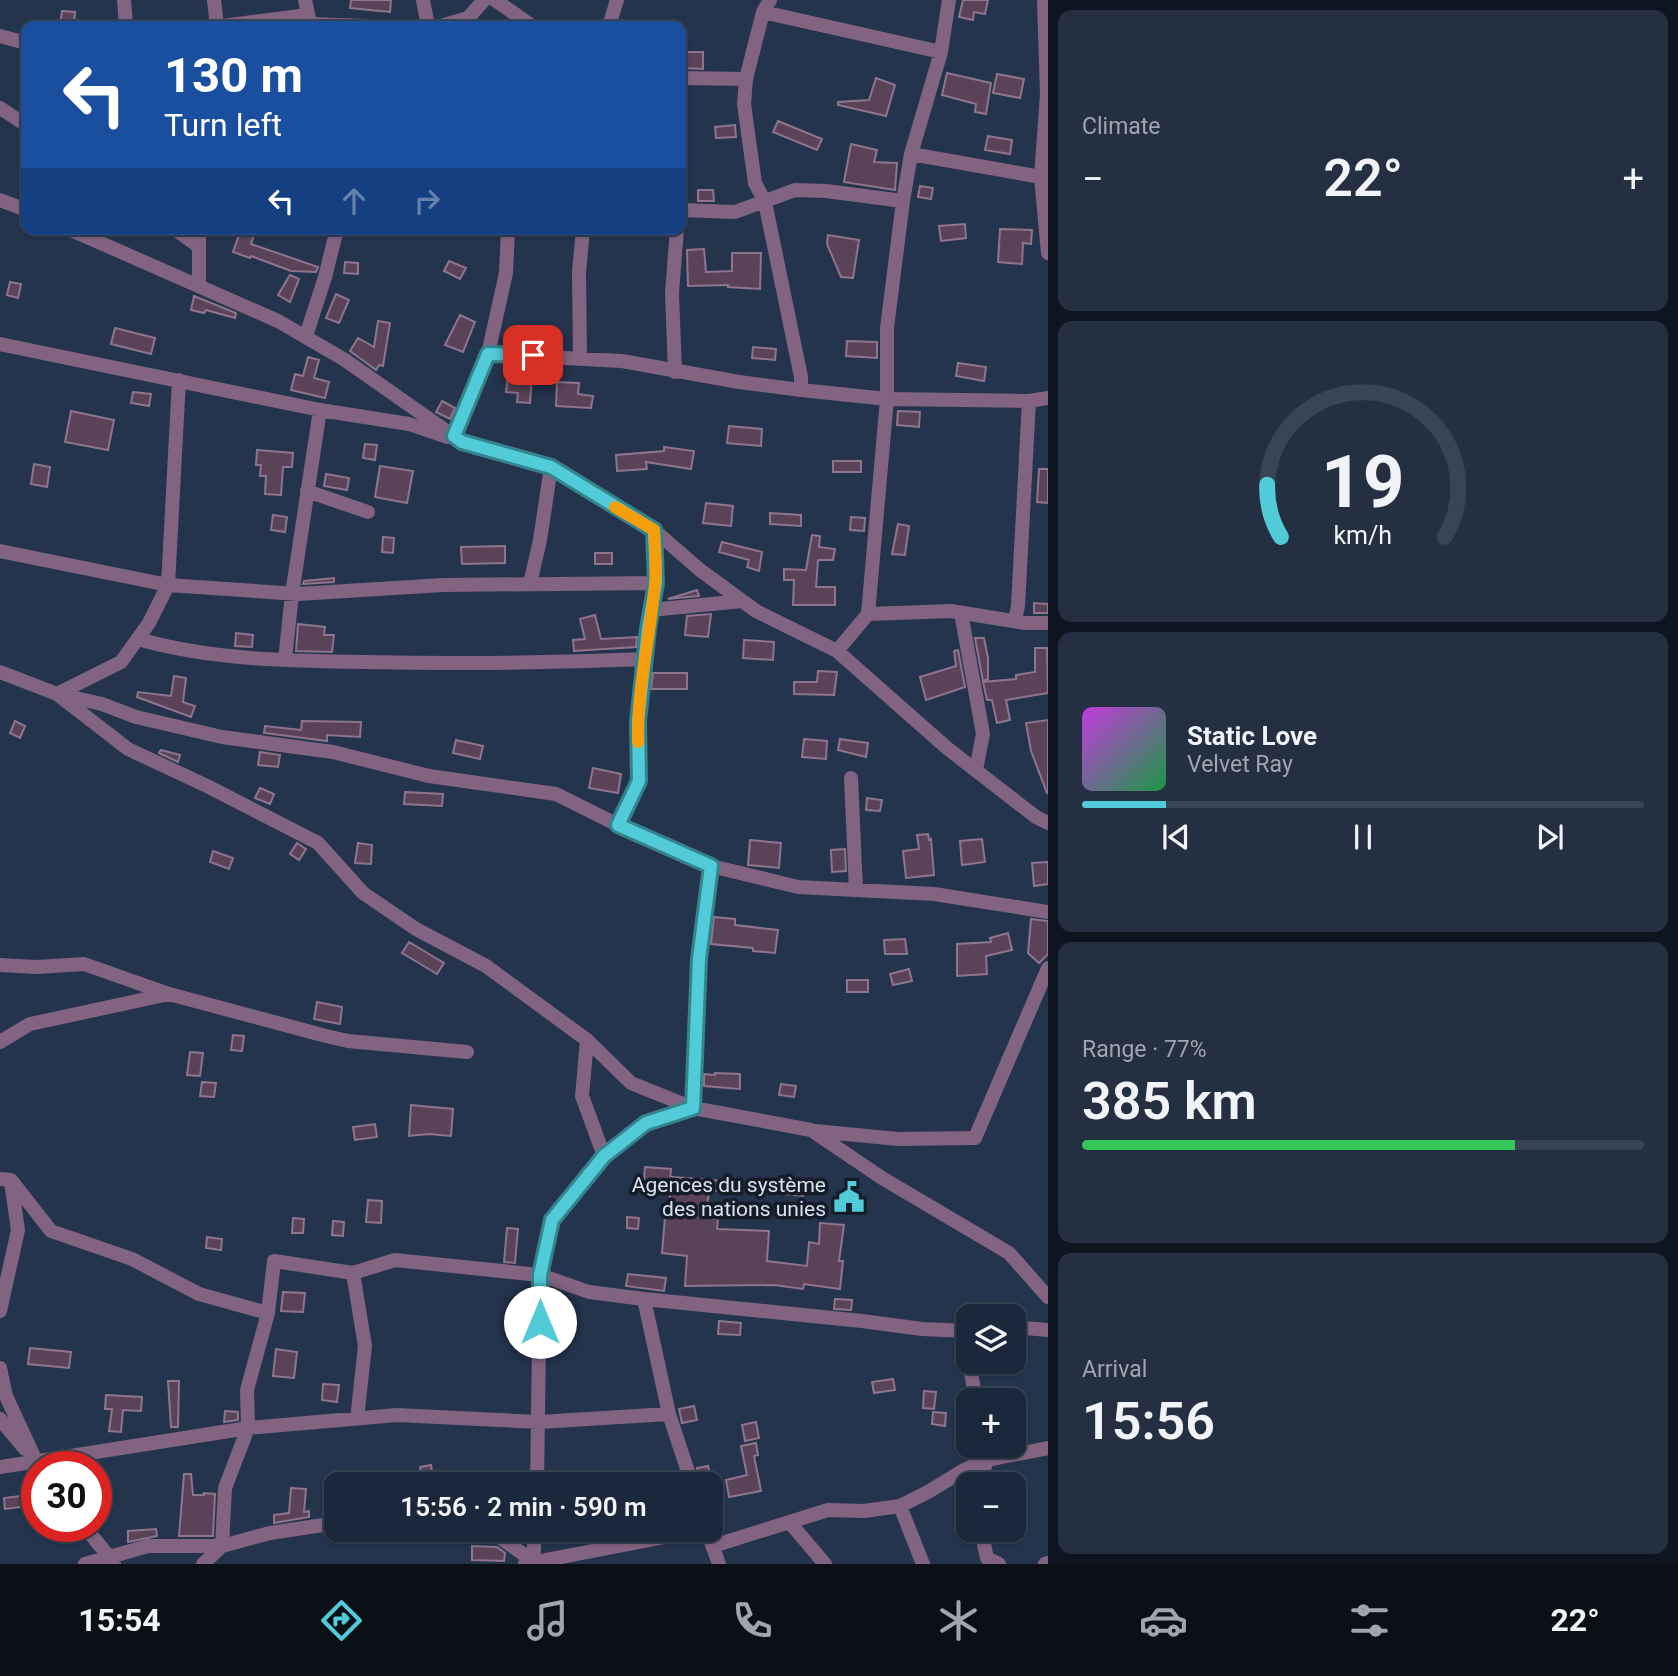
<!DOCTYPE html>
<html lang="en">
<head>
<meta charset="utf-8">
<style>
	body { margin:0; font-family:Roboto,sans-serif; background:#242f42; color:#f1f3f6; height:100vh; display:flex; flex-direction:column; font-size:26px; white-space:nowrap }
	* { box-sizing:border-box; margin:0 }
	p { font-size:23px; color:#a0a5af }
	.icon { flex:none; width:38px; height:38px; fill:none; stroke:currentColor; stroke-width:2; stroke-linecap:round; stroke-linejoin:round }
	.map { position:relative; flex:1; overflow:hidden }
	.side { display:flex; flex-direction:column; gap:10px; padding:10px; background:#0f1520; width:630px }
	.side>* { flex:none }
	.banner { position:absolute; left:21px; top:21px; width:665px; height:214px; border-radius:14px; box-shadow:0 2px 5px #0004,0 0 0 2px #394454; background:#1a4fa0; color:#fff; overflow:hidden }
	.tools { position:absolute; left:956px; top:1304px; display:grid; gap:14px }
	.tools a { display:grid; place-items:center; width:70px; height:70px; border-radius:14px; background:#1b273a; box-shadow:0 2px 5px #0004,0 0 0 2px #394454; font-size:35px }
	.speed { position:absolute; left:21px; top:1451px; display:flex; gap:14px; font-size:35px; font-weight:700; text-align:center }
	.speed>* { display:grid; place-content:center; width:91px; height:91px; border-radius:50%; background:#1b273a; box-shadow:0 2px 5px #0004,0 0 0 2px #394454; line-height:1 }
	.speed .limit { border:10px solid #d22; background:#fff; color:#111 }
	.pin { position:absolute; display:grid; place-items:center; width:60px; height:60px; color:#fff; margin:-30px; border-radius:14px; box-shadow:0 4px 10px #0006 }
	.me { position:absolute; width:77px; margin:-38px; rotate:0deg; stroke-linejoin:round; filter:drop-shadow(0 0 5px #0008) }
	.turn { display:flex; align-items:center; gap:24px; height:147px; padding:0 28px; font-size:32px }
	.turn .icon { width:91px; height:91px; stroke-width:2.5 }
	.turn b { display:block; font-size:49px; line-height:60px }
	.lanes { display:flex; align-items:center; height:66px; padding:0 28px; background:#0003; justify-content:center; gap:35px; direction:ltr }
	.lanes .off { opacity:.35 }
	.big { font-size:52px; font-weight:600; line-height:1.1 }
	.side .card { flex:1; display:flex; flex-direction:column; justify-content:center; gap:10px; min-width:0; padding:0 24px; border-radius:14px; background:#242f42 }
	.side .dial { align-items:center; gap:0 }
	.dial svg { height:182px; overflow:visible; fill:none; stroke:#394454; stroke-width:7; stroke-linecap:round; text-anchor:middle }
	.dial text { fill:#f1f3f6; stroke:none }
	.song { display:flex; align-items:center; gap:21px }
	.cover { width:84px; height:84px; border-radius:10px; background:linear-gradient(135deg,hsl(290 70% 55%),hsl(140 70% 35%)) }
	.played { height:7px; border-radius:4px; background:linear-gradient(90deg,#52cbd9 15%,#394454 15%) }
	.keys { display:flex; justify-content:space-around; direction:ltr }
	.heat { display:flex; justify-content:space-between; align-items:center; font-size:38px; direction:ltr }
	.charge { height:10px; border-radius:5px; background:linear-gradient(90deg,#34c759 77%,#394454 0) }
	.trip { position:absolute; left:324px; top:1472px; width:399px; height:70px; border-radius:14px; background:#1b273a; box-shadow:0 2px 5px #0004,0 0 0 2px #394454; font-weight:600; line-height:70px; text-align:center }
	.tab-bar { display:flex; height:112px; justify-content:space-around; align-items:center; background:#0b1017; color:#a0a5af }
	.tab-bar .icon { width:49px; height:49px }
	.tab-bar .selected { color:#52cbd9 }
	.tab-bar b { font-size:32px; color:#f1f3f6 }
	main { display:flex; flex:1; min-height:0 }
	.map>svg:first-child { display:block }
</style>
</head>
<body>
<main>
<div class="map">
<svg width="1048" height="1564" viewBox="0 0 1048 1564">
	<rect width="100%" height="100%" fill="#24344d"/>
	<!-- building -->
	<path fill="#5a4259" stroke="#8f748d" stroke-width="2" d="M351 0H391L390 12 350 8Z
		M963 0H988L985 14 974 12 973 20 959 17Z
		M62 11 75 12 74 26H60Z
		M681 52H703V69L681 68Z
		M947 73 991 83 986 114 975 112 976 104 942 95Z
		M997 74 1024 79 1020 98 993 93Z
		M876 78 895 85 886 116 838 105V102L869 100Z
		M778 121 822 139 817 150 773 132Z
		M735 125 736 137 716 138 715 127Z
		M988 136 1012 140 1010 154 985 150Z
		M851 144 877 150 874 162 897 163 895 190 844 182Z
		M920 186 933 188 931 199 918 197Z
		M698 190H713L714 201H698Z
		M965 224 966 238 941 241 939 226Z
		M241 229H256L251 244 318 267 316 272 291 271 251 256 250 258 233 252Z
		M1000 229 1032 230 1031 244 1023 243 1022 264 998 262Z
		M828 235 859 240 853 278 841 277 827 244Z
		M704 249 706 272 732 271V253H761L760 289 728 287V285L688 286 687 250Z
		M449 261 466 268 460 279 444 271Z
		M345 262 358 263V274L344 273Z
		M290 275 299 279 290 302 278 295Z
		M10 282 21 284 18 298 7 295Z
		M336 294 349 300 339 323 326 318Z
		M194 296 236 313 235 318 206 310 204 313 191 310Z
		M460 315 475 322 463 352 445 345Z
		M378 321 390 323 383 366 379 365 376 370 350 351 358 338 374 347Z
		M115 328 155 338 151 354 111 344Z
		M847 341 877 342V358L846 356Z
		M753 347 776 349 775 360 752 358Z
		M308 357 319 360 314 378 329 382 325 398 291 390 295 374 303 376Z
		M958 363 986 367 984 381 956 376Z
		M508 374 532 376 530 403 517 402 518 393 506 392Z
		M557 382 579 383 578 394 593 396 591 408 556 406Z
		M133 392 151 394 149 406 131 403Z
		M442 401 455 408 450 419 436 412Z
		M71 411 114 420 108 450 65 442Z
		M898 411 920 412 919 427 897 425Z
		M729 426 762 429 761 446 727 443Z
		M365 444 377 445 375 460 363 458Z
		M664 447 694 451 691 469 646 462 647 469 617 471 616 455 664 451Z
		M257 450 293 453 292 467H283L281 495 265 494 266 476H260L261 465H256Z
		M833 461H861V472H833Z
		M34 464 50 467 47 487 31 484Z
		M380 466 413 471 407 503 375 497Z
		M1039 469H1048V503L1037 502Z
		M326 474 349 478 347 490 324 486Z
		M706 503 733 506 731 526 703 523Z
		M770 513 801 515V526L770 524Z
		M273 515 287 517 285 532 271 530Z
		M851 517 865 518 864 531 850 530Z
		M898 524 909 526 905 555 892 554Z
		M812 535 820 536 819 547 835 549 833 560H818L816 587H835V605H793L794 580H784V569L806 570Z
		M383 537 394 538 393 553 382 552Z
		M722 542 762 552 759 571 747 567 749 560 719 552Z
		M505 546V563L462 564 461 547Z
		M595 553H612V564H595Z
		M334 578V582L303 584 304 581Z
		M697 590 699 596 668 599Z
		M1034 603 1048 604V613H1034Z
		M711 614 708 637 685 635 687 616Z
		M595 615 601 639 637 637 636 647 574 651 573 640 585 639 580 619Z
		M298 624 325 627 324 635H334L332 652 296 651Z
		M236 633 253 635 252 647 235 646Z
		M975 638H984L988 658V679L983 681Z
		M744 640 774 642 773 660 743 658Z
		M1035 648H1047L1048 693 1006 700 1010 720 997 723 992 700H987L983 682 1016 679V675L1035 672Z
		M958 650 965 687 926 700 920 677 956 666 954 651Z
		M818 671 837 672 834 695 794 694V682H817Z
		M653 673H687V689H651Z
		M174 676 186 678 183 702 195 706 191 717 137 697 138 692 171 696Z
		M1048 720V792L1047 793 1031 751 1026 723Z
		M15 721 25 726 20 738 10 733Z
		M302 721 361 722 360 737 327 735V741L264 733 265 726 301 730Z
		M804 739 827 741 826 759 802 757Z
		M840 739 868 743 866 757 838 750Z
		M456 740 483 746 480 759 453 753Z
		M161 750 180 755 178 762 159 753Z
		M260 752 280 755 278 767 258 765Z
		M593 768 621 774 618 793 589 788Z
		M260 788 274 794 270 804 255 798Z
		M405 792 443 794 442 806 404 804Z
		M867 798 882 800 880 811 866 810Z
		M928 834 929 840 931 839 934 875 906 878 903 851 919 849 917 835Z
		M982 839 985 862 962 865 960 841Z
		M750 840 781 843 779 868 748 865Z
		M297 843 306 849 299 860 290 854Z
		M358 843 372 845 371 864 355 863Z
		M845 849 846 871 832 872 831 850Z
		M213 851 233 858 229 869 210 862Z
		M1048 862V884L1034 886 1032 863Z
		M714 917 735 919V925L778 930 775 953 753 951V948L711 944Z
		M1031 919 1048 921V954L1039 963 1028 953Z
		M1008 933 1012 950 986 956 987 974 957 976V944L991 942 990 938Z
		M905 939 907 954H885L884 940Z
		M409 942 444 963 437 974 402 953Z
		M909 969 912 981 893 985 890 974Z
		M847 980H868V992H847Z
		M317 1002 342 1007 340 1024 314 1019Z
		M233 1035 244 1036 242 1051 231 1050Z
		M190 1052 203 1053 200 1076 187 1075Z
		M715 1073 740 1074V1089L704 1086V1074L715 1075Z
		M202 1082 216 1083 214 1097 200 1096Z
		M781 1084 796 1086 794 1097 779 1095Z
		M411 1105 453 1109 451 1136 429 1134 409 1136Z
		M375 1124 377 1137 355 1140 353 1127Z
		M645 1167 671 1169 670 1182 644 1180Z
		M672 1177 723 1181V1179H735V1190L709 1191 706 1218 718 1219 717 1229 769 1231 767 1261 807 1266 809 1242 819 1244 820 1223 844 1225 839 1261H843L840 1289 804 1284 803 1289 774 1285 685 1286 687 1256 662 1253 665 1217H668Z
		M786 1179 804 1181 803 1196 785 1194Z
		M368 1200 382 1201 381 1223 366 1222Z
		M627 1217 639 1218 638 1229 627 1228Z
		M293 1218 304 1219 303 1233H292Z
		M333 1221 344 1222 343 1236 332 1235Z
		M507 1228 518 1229 515 1263 504 1262Z
		M207 1237 222 1239 221 1250 206 1248Z
		M628 1274 666 1278 664 1291 626 1286Z
		M283 1292 305 1293 303 1312 281 1311Z
		M835 1299 852 1300 851 1310 834 1309Z
		M719 1321 741 1323 740 1335 718 1334Z
		M30 1348 71 1352 69 1368 28 1364Z
		M276 1349 297 1352 294 1378 273 1376Z
		M893 1379 895 1390 874 1393 872 1382Z
		M168 1381H179L178 1427H171Z
		M323 1384 339 1385 337 1402 322 1400Z
		M924 1391 936 1392 934 1409 923 1408Z
		M106 1395 142 1397 141 1411 123 1410 121 1432 109 1431 112 1409H105Z
		M694 1406 697 1420 682 1423 679 1409Z
		M225 1411 238 1412V1420L224 1422Z
		M933 1412 946 1413 945 1426 932 1424Z
		M756 1422 759 1438 745 1441 742 1425Z
		M756 1443 758 1455 754 1456 761 1491 729 1497 726 1480 747 1475 741 1446Z
		M431 1465 434 1484H422L420 1467Z
		M708 1466 711 1480 701 1482 697 1468Z
		M184 1474H191L193 1495H204V1493L215 1494 213 1536H179Z
		M291 1488 306 1489 304 1512 309 1511V1517L274 1523V1515L289 1513Z
		M20 1496 22 1507 5 1509 4 1498Z
		M156 1529 157 1536 128 1542V1531Z
		M472 1546 497 1547 505 1553 504 1561 472 1560Z"/>
	<g fill="none" stroke-linecap="round" stroke-linejoin="round">
		<!-- minor -->
		<path stroke="#826482" stroke-width="14" d="M124 0 126 26
			M214 0 217 26
			M305 0 310 23
			M423 0 428 26
			M495 0 532 26
			M770 0 763 12 746 79 744 104 755 183 765 202 801 377V390L887 399 868 614
			M949 0 941 52 911 154 903 201 887 328V399L1029 401 1048 398
			M1044 0 1047 94 1041 177 1048 253
			M763 12 941 52
			M222 26 308 15
			M311 26 310 24 367 26
			M441 26 468 18 484 0
			M609 26 617 0
			M0 36 26 43
			M681 78 746 79
			M0 108 26 125
			M911 154 1041 177
			M0 200 26 210
			M681 210 735 212 795 190 826 191 903 201
			M69 229 278 321 345 360 462 442 551 467 654 530 700 570 756 611 837 651 947 748 1036 817 1048 823
			M175 229 197 245
			M199 229V286
			M306 336 325 277 337 229
			M0 344 320 410 409 424 447 437
			M488 354 622 361 739 382 801 390
			M580 358 579 272 583 229
			M675 372 672 293 677 229
			M454 436 488 354 506 273 508 229
			M307 491 368 512
			M0 551 168 585 298 594 443 585 656 583
			M530 584 540 540 551 467
			M651 610 742 601
			M961 613 983 734 976 770
			M1015 621 1018 606 1029 401
			M138 639C211 660 290 661 366 662 459 664 552 663 645 659
			M837 651 868 614 951 611 1025 623H1048
			M285 660 292 594 320 410
			M0 672 57 694 128 749 207 786 318 843 363 893 416 929 486 966 587 1040 631 1083 693 1108 811 1130 882 1178 1009 1253 1048 1297
			M57 694 121 662 149 623 168 585 179 380
			M62 695 102 704 136 717 222 737 333 752 429 776 556 794 618 825 711 866 798 887 934 894 1048 912
			M851 778 856 890
			M618 825 639 781 638 721 648 629 656 583 654 530
			M0 965 37 967 84 964 169 994 326 1036 348 1041 467 1052
			M587 1040 582 1096 604 1156
			M0 1042 30 1024 169 994
			M693 1108 699 959 711 866
			M815 1131 898 1139 975 1138 1048 968
			M0 1179 11 1180 51 1231 132 1259 199 1294 268 1313 274 1261 353 1273 395 1260 540 1275 589 1292 644 1299 669 1414 692 1484
			M353 1273 365 1346 357 1419
			M644 1299 862 1321 922 1329 968 1331
			M0 1311 18 1230 11 1182
			M1013 1327 1048 1330
			M964 1332 968 1353
			M969 1362 976 1400
			M0 1368 6 1396 36 1461
			M0 1419 25 1449
			M0 1467 248 1428 397 1415 539 1422 669 1414
			M537 1484 540 1275 553 1220 604 1156 646 1123 693 1108
			M979 1484 987 1460 984 1446
			M900 1506 923 1564
			M791 1524 825 1564
			M84 1526 114 1563
			M475 1530 495 1534 533 1561
			M981 1530 987 1558 999 1564
			M710 1539 719 1564
			M713 1546 828 1510 864 1511 900 1506 928 1492 964 1470 987 1460 1048 1448
			M85 1564 148 1546H222L270 1533 336 1523
			M203 1564 222 1546 225 1488 248 1428 247 1390 268 1313
			M525 1564 701 1530
			M533 1564 535 1530
			M1045 1564 1048 1563"/>
	</g>
	<g fill="none" stroke-linecap="round" stroke-linejoin="round">
		<defs>
			<path id="route" d="M533 355 488 354 454 436 462 442 551 467 654 530 656 583 648 629 638 721 639 781 618 825 711 866 699 959 693 1108 646 1123 604 1156 552 1220 540 1275V1322"/>
		</defs>
		<!-- route casing -->
		<use href="#route" stroke="#35848d" stroke-width="18"/>
		<!-- route -->
		<use href="#route" stroke="#52cbd9" stroke-width="12"/>
		<!-- slow -->
		<path stroke="#f59e0b" stroke-width="12" d="M615 507 654 530C655 548 657 567 655 584 650 637 637 689 638 742"/>
	</g>
	<!-- icons -->
	<defs>
		<symbol id="civic-bare" viewBox="-9 -9 18 18"><path d="M-.6-6.5H3V-4.5H.6V-3L4-1V1h2V6H-6V1h2V-1L-.6-3ZM-1.2 2.5V6h2.4V2.5Z" fill="#52cbd9" stroke="#141c27" stroke-width="2.5" paint-order="stroke"/></symbol>
	</defs>
	<g fill-rule="evenodd">
		<use href="#civic-bare" x="827" y="1175" width="44" height="44"/>
	</g>
	<g text-anchor="middle" dominant-baseline="central" stroke-width="7" stroke-linejoin="round" paint-order="stroke">
		<!-- poi labels -->
		<g font-size="21" fill="#d7e2f2" stroke="#141c27" text-anchor="end">
			<text x="826" y="1185">Agences du système<tspan x="826" dy="24">des nations unies</tspan></text>
		</g>
	</g>
</svg>
<div class="tools">
<a><svg class="icon" aria-label="layers" viewBox="0 0 24 24"><path d="M12 4l9 5-9 5-9-5zM3 14l9 5 9-5"/></svg></a>
<a>+</a>
<a>−</a>
</div>
<div class="speed"><div class="limit">30</div></div>
<div class="pin" style="left:533px;top:355px;background:#d93025"><svg class="icon" aria-label="arrive" viewBox="0 0 24 24"><path d="M6 21V4h12l-3 4 3 4H6"/></svg></div>
<svg class="me" style="left:540px;top:1322px" viewBox="-20 -20 40 40"><circle r="19" fill="#fff"/><path d="M0-13L10 11 0 6-10 11z" fill="#52cbd9"/></svg>
<div class="trip">15:56 · 2 min · 590 m</div>
<div class="banner">
<div class="turn"><svg class="icon" aria-label="left" viewBox="0 0 24 24"><path d="M17 20v-9H6M10 6l-5 5 5 5"/></svg><div><b>130 m</b>Turn left</div></div>
<div class="lanes"><svg class="icon" aria-label="left" viewBox="0 0 24 24"><path d="M17 20v-9H6M10 6l-5 5 5 5"/></svg><svg class="icon off" aria-label="ahead" viewBox="0 0 24 24"><path d="M12 20V5M6 11l6-6 6 6"/></svg><svg class="icon off" aria-label="right" viewBox="0 0 24 24"><path d="M7 20v-9h11M14 6l5 5-5 5"/></svg></div>
</div>
</div>
<section class="side">
<div class="card"><p>Climate</p>
<div class="heat"><a>−</a><b class="big">22°</b><a>+</a></div>
</div>
<div class="card dial"><svg viewBox="0 0 100 80">
<path d="M14 69A42 42 0 1 1 86 69"/>
<path d="M14 69A42 42 0 0 1 8 46" stroke="#52cbd9"/>
<text x="50" y="56" font-size="32" font-weight="700">19</text>
<text x="50" y="72" font-size="11">km/h</text>
</svg></div>
<div class="card">
<div class="song"><i class="cover"></i><div><b>Static Love</b><p>Velvet Ray</p></div></div>
<div class="played"></div>
<div class="keys"><svg class="icon" aria-label="previous" viewBox="0 0 24 24"><path d="M18 5L8 12l10 7zM5 5v14"/></svg><svg class="icon" aria-label="pause" viewBox="0 0 24 24"><path d="M8 5v14M16 5v14"/></svg><svg class="icon" aria-label="next" viewBox="0 0 24 24"><path d="M6 5l10 7-10 7zM19 5v14"/></svg></div>
</div>
<div class="card"><p>Range · 77%</p><b class="big">385 km</b><div class="charge"></div></div>
<div class="card"><p>Arrival</p><b class="big">15:56</b></div>
</section>
</main>
<nav class="tab-bar">
<b>15:54</b>
<svg class="icon selected" aria-label="directions" viewBox="0 0 24 24"><path d="M12 3l9 9-9 9-9-9zM9 14v-3h6M13 9l2 2-2 2"/></svg>
<svg class="icon" aria-label="music" viewBox="0 0 24 24"><path d="M9 18V5l10-2v13"/><circle cx="6" cy="18" r="3"/><circle cx="16" cy="16" r="3"/></svg>
<svg class="icon" aria-label="phone" viewBox="0 0 24 24"><path d="M5 4h4l2 5-3 2q2 4 5 5l2-3 5 2v4C11 20 4 13 5 4z"/></svg>
<svg class="icon" aria-label="climate" viewBox="0 0 24 24"><path d="M12 3v18M4 7l16 10M4 17L20 7"/></svg>
<svg class="icon" aria-label="car" viewBox="0 0 24 24"><path d="M5 17H2v-5l4-1 3-4h7l3 4 3 1v5h-3M9 17h6M6 11h13"/><circle cx="7" cy="17" r="2"/><circle cx="17" cy="17" r="2"/></svg>
<svg class="icon" aria-label="filters" viewBox="0 0 24 24"><path d="M4 7h16M4 17h16"/><circle cx="9" cy="7" r="2"/><circle cx="15" cy="17" r="2"/></svg>
<b>22°</b>
</nav>
</body>
</html>
